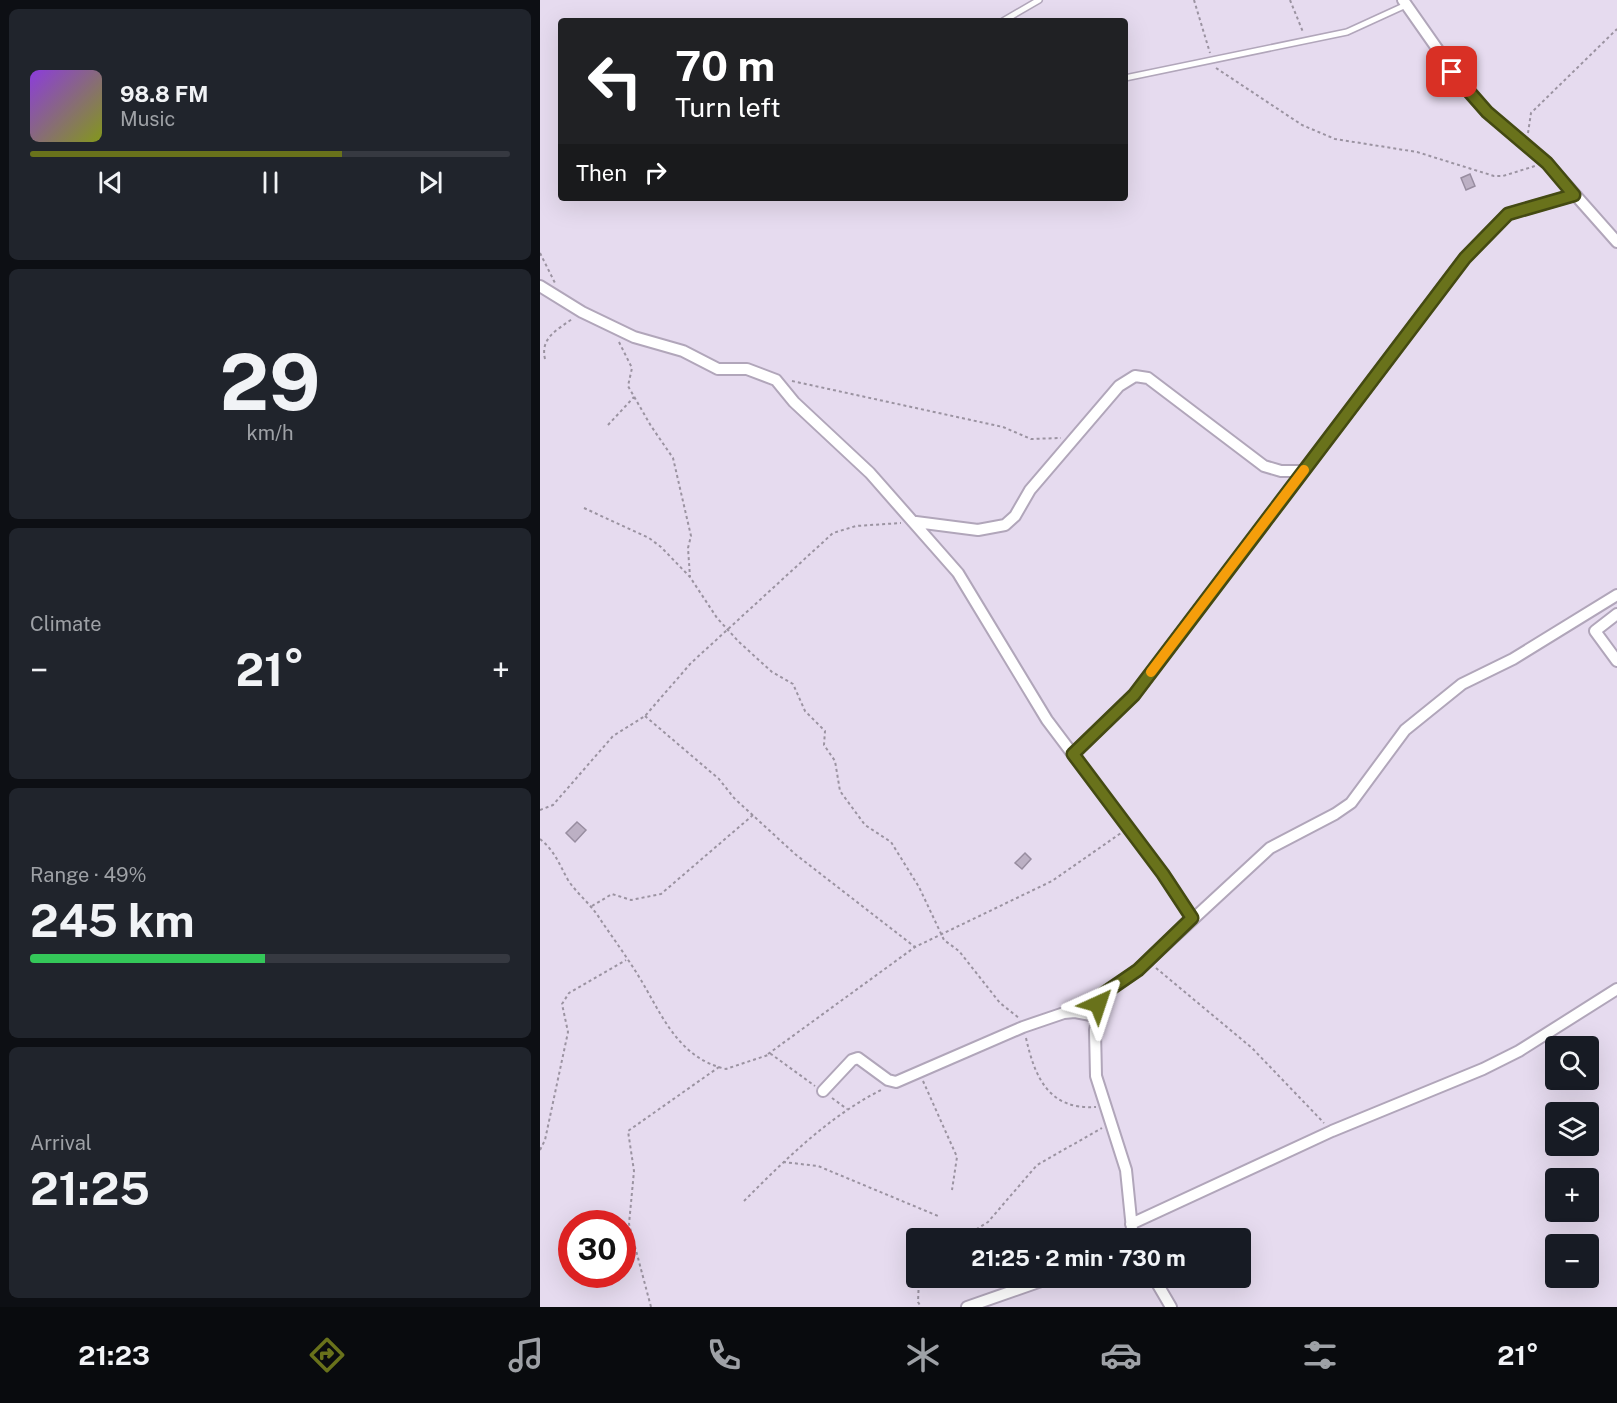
<!DOCTYPE html>
<html lang="en">
<head>
<meta charset="utf-8">
<style>
	body { margin:0; font-family:"Public Sans",sans-serif; background:#20242c; color:#f1f3f6; height:100vh; display:flex; flex-direction:column; font-size:22px; white-space:nowrap }
	* { box-sizing:border-box; margin:0 }
	p { font-size:20px; color:#9ea1a6 }
	.icon { flex:none; width:33px; height:33px; fill:none; stroke:currentColor; stroke-width:2; stroke-linecap:round; stroke-linejoin:round }
	.map { position:relative; flex:1; overflow:hidden }
	.drawer { display:flex; flex-direction:column; gap:9px; padding:9px; background:#0d0f14; width:540px }
	.drawer>* { flex:none }
	.guide { position:absolute; left:18px; top:18px; width:570px; height:183px; border-radius:6px; box-shadow:0 6px 24px #0002; background:#202124; color:#fff; overflow:hidden }
	.buttons { position:absolute; left:1005px; top:1036px; display:grid; gap:12px }
	.buttons a { display:grid; place-items:center; width:54px; height:54px; border-radius:6px; background:#171b24; box-shadow:0 6px 24px #0002; font-size:30px }
	.speed { position:absolute; left:18px; top:1210px; display:flex; gap:12px; font-size:30px; font-weight:700; text-align:center }
	.speed>* { display:grid; place-content:center; width:78px; height:78px; border-radius:50%; background:#171b24; box-shadow:0 6px 24px #0002; line-height:1 }
	.speed .limit { border:9px solid #d22; background:#fff; color:#111 }
	.pin { position:absolute; display:grid; place-items:center; width:51px; height:51px; color:#fff; margin:-26px; border-radius:12px; box-shadow:0 3px 9px #0006 }
	.me { position:absolute; width:66px; margin:-33px; rotate:42deg; stroke-linejoin:round; filter:drop-shadow(0 0 4px #0008) }
	.turn { display:flex; align-items:center; gap:21px; height:126px; padding:0 18px; font-size:27px }
	.turn .icon { width:78px; height:78px; stroke-width:2.5 }
	.turn b { display:block; font-size:42px; line-height:51px }
	.then { display:flex; align-items:center; height:57px; padding:0 18px; background:#0003; gap:12px; font-size:22px }
	.big { font-size:45px; font-weight:700; line-height:1.1 }
	.drawer .card { flex:1; display:flex; flex-direction:column; justify-content:center; gap:9px; min-width:0; padding:0 21px; border-radius:9px; background:#20242c }
	.drawer .dial { align-items:center; gap:0 }
	.dial b { font-size:78px; line-height:1 }
	.song { display:flex; align-items:center; gap:18px }
	.cover { width:72px; height:72px; border-radius:9px; background:linear-gradient(135deg,hsl(270 70% 55%),hsl(70 70% 35%)) }
	.played { height:6px; border-radius:3px; background:linear-gradient(90deg,#69721b 65%,#363941 65%) }
	.keys { display:flex; justify-content:space-around; direction:ltr }
	.heat { display:flex; justify-content:space-between; align-items:center; font-size:33px; direction:ltr }
	.charge { height:9px; border-radius:4px; background:linear-gradient(90deg,#34c759 49%,#363941 0) }
	.trip { position:absolute; left:366px; top:1228px; width:345px; height:60px; border-radius:6px; background:#171b24; box-shadow:0 6px 24px #0002; font-weight:700; line-height:60px; text-align:center }
	.menu { display:flex; height:96px; justify-content:space-around; align-items:center; background:#090b0e; color:#9ea1a6 }
	.menu .icon { width:42px; height:42px }
	.menu .active { color:#69721b }
	.menu b { font-size:27px; color:#f1f3f6 }
	main { display:flex; flex:1; min-height:0 }
	.map>svg:first-child { display:block }
</style>
</head>
<body>
<main>
<section class="drawer">
<div class="card">
<div class="song"><i class="cover"></i><div><b>98.8 FM</b><p>Music</p></div></div>
<div class="played"></div>
<div class="keys"><svg class="icon" aria-label="previous" viewBox="0 0 24 24"><path d="M18 5L8 12l10 7zM5 5v14"/></svg><svg class="icon" aria-label="pause" viewBox="0 0 24 24"><path d="M8 5v14M16 5v14"/></svg><svg class="icon" aria-label="next" viewBox="0 0 24 24"><path d="M6 5l10 7-10 7zM19 5v14"/></svg></div>
</div>
<div class="card dial"><b>29</b><p>km/h</p></div>
<div class="card"><p>Climate</p>
<div class="heat"><a>−</a><b class="big">21°</b><a>+</a></div>
</div>
<div class="card"><p>Range · 49%</p><b class="big">245 km</b><div class="charge"></div></div>
<div class="card"><p>Arrival</p><b class="big">21:25</b></div>
</section>
<div class="map">
<svg width="1077" height="1307" viewBox="0 0 1077 1307">
	<rect width="100%" height="100%" fill="#e6dbef"/>
	<!-- building -->
	<path fill="#bcb0c4" stroke="#988da0" stroke-width="1.5" d="M930 174 935 186 926 190 921 178Z
		M37 822 46 830 35 842 26 833Z
		M485 853 491 859 482 869 475 863Z"/>
	<g fill="none" stroke-linecap="round" stroke-linejoin="round">
		<defs>
			<path id="service" d="M463 21 499 0
				M585 78 807 32 866 5"/>
			<path id="minor" d="M863 0 924 87 947 112 1007 163 1077 242
				M0 286 42 312 94 337 143 351 178 369H207L236 380 254 402 330 473 418 573 507 720 623 874 652 918
				M376 522 438 530 465 525 475 516 490 490 579 386 595 376 608 378 724 466 741 471H763
				M1077 614 1055 631 1077 661
				M533 754 594 695 925 258 968 214 1034 195
				M283 1091 312 1060 318 1058 348 1080 356 1082 483 1027 524 1013 535 1012 556 1016
				M591 1224 792 1131 943 1069 979 1051 1077 989
				M593 1239 586 1170 556 1076 555 1030 563 994 598 970 730 848 795 814 811 803 865 730 922 684 973 659 1077 595
				M614 1278 631 1307
				M427 1307 510 1278"/>
		</defs>
		<!-- service casing -->
		<use href="#service" stroke="#b1a6ba" stroke-width="8"/>
		<!-- minor casing -->
		<use href="#minor" stroke="#b1a6ba" stroke-width="14"/>
		<!-- path -->
		<path stroke="#9b93a1" stroke-width="2" stroke-dasharray="3 3" stroke-linecap="butt" d="M654 0 670 53
			M750 0 763 32
			M676 68 762 125 795 139 877 152 954 176H963L995 166
			M988 133 991 113 1077 29
			M0 253 15 283
			M79 342 92 368 88 386 111 426 133 458 151 536 148 548 150 577
			M5 359C0 338 17 330 32 319
			M252 381 463 427 491 439 521 438
			M68 425 94 397
			M44 508 109 538 121 547 150 577 177 618 199 642 232 672 253 684 265 711 285 731 284 745 295 761 300 791 325 825 351 842 379 887 404 940 419 951 460 1003 479 1018
			M105 716 179 779 194 798 255 854 375 947
			M0 810 13 805 73 736 105 716 151 663 293 533 316 526 361 523
			M0 839C15 851 19 864 28 880 37 894 51 904 60 919 75 941 92 964 105 987 125 1022 142 1059 186 1069L231 1054 275 1086
			M52 906 72 894 91 900 121 894 213 815
			M616 968 712 1048 784 1123
			M486 1038C495 1078 509 1110 556 1107
			M228 1054 375 947 512 881 581 833
			M383 1081 417 1157 412 1190
			M292 1098 307 1109
			M0 1150 5 1140 28 1032 22 1004 29 993 86 960
			M243 1162 278 1166 398 1216
			M204 1201C246 1159 288 1117 341 1090
			M421 1239 448 1222 497 1165 562 1128
			M379 1278 378 1302 381 1307
			M111 1307 89 1224 94 1171 88 1131 179 1067"/>
		<!-- service -->
		<use href="#service" stroke="#fff" stroke-width="5"/>
		<!-- minor -->
		<use href="#minor" stroke="#fff" stroke-width="10"/>
	</g>
	<g fill="none" stroke-linecap="round" stroke-linejoin="round">
		<defs>
			<path id="route" d="M558 1004 563 994 598 970 652 918 623 874 533 754 594 695 925 258 968 214 1034 195 1007 163 947 112 912 72"/>
		</defs>
		<!-- route casing -->
		<use href="#route" stroke="#444a12" stroke-width="15"/>
		<!-- route -->
		<use href="#route" stroke="#69721b" stroke-width="10"/>
		<!-- slow -->
		<path stroke="#f59e0b" stroke-width="10" d="M611 672 764 470"/>
	</g>
</svg>
<div class="buttons">
<a><svg class="icon" aria-label="search" viewBox="0 0 24 24"><circle cx="10" cy="10" r="6"/><path d="M15 15l6 6"/></svg></a>
<a><svg class="icon" aria-label="layers" viewBox="0 0 24 24"><path d="M12 4l9 5-9 5-9-5zM3 14l9 5 9-5"/></svg></a>
<a>+</a>
<a>−</a>
</div>
<div class="speed"><div class="limit">30</div></div>
<div class="pin" style="left:912px;top:72px;background:#d93025"><svg class="icon" aria-label="arrive" viewBox="0 0 24 24"><path d="M6 21V4h12l-3 4 3 4H6"/></svg></div>
<svg class="me" style="left:558px;top:1004px" viewBox="-20 -20 40 40"><path d="M0-17L14 15 0 8-14 15z" fill="#69721b" stroke="#fff" stroke-width="4"/></svg>
<div class="trip">21:25 · 2 min · 730 m</div>
<div class="guide">
<div class="turn"><svg class="icon" aria-label="left" viewBox="0 0 24 24"><path d="M17 20v-9H6M10 6l-5 5 5 5"/></svg><div><b>70 m</b>Turn left</div></div>
<div class="then">Then<svg class="icon" aria-label="right" viewBox="0 0 24 24"><path d="M7 20v-9h11M14 6l5 5-5 5"/></svg></div>
</div>
</div>
</main>
<nav class="menu">
<b>21:23</b>
<svg class="icon active" aria-label="directions" viewBox="0 0 24 24"><path d="M12 3l9 9-9 9-9-9zM9 14v-3h6M13 9l2 2-2 2"/></svg>
<svg class="icon" aria-label="music" viewBox="0 0 24 24"><path d="M9 18V5l10-2v13"/><circle cx="6" cy="18" r="3"/><circle cx="16" cy="16" r="3"/></svg>
<svg class="icon" aria-label="phone" viewBox="0 0 24 24"><path d="M5 4h4l2 5-3 2q2 4 5 5l2-3 5 2v4C11 20 4 13 5 4z"/></svg>
<svg class="icon" aria-label="climate" viewBox="0 0 24 24"><path d="M12 3v18M4 7l16 10M4 17L20 7"/></svg>
<svg class="icon" aria-label="car" viewBox="0 0 24 24"><path d="M5 17H2v-5l4-1 3-4h7l3 4 3 1v5h-3M9 17h6M6 11h13"/><circle cx="7" cy="17" r="2"/><circle cx="17" cy="17" r="2"/></svg>
<svg class="icon" aria-label="filters" viewBox="0 0 24 24"><path d="M4 7h16M4 17h16"/><circle cx="9" cy="7" r="2"/><circle cx="15" cy="17" r="2"/></svg>
<b>21°</b>
</nav>
</body>
</html>
